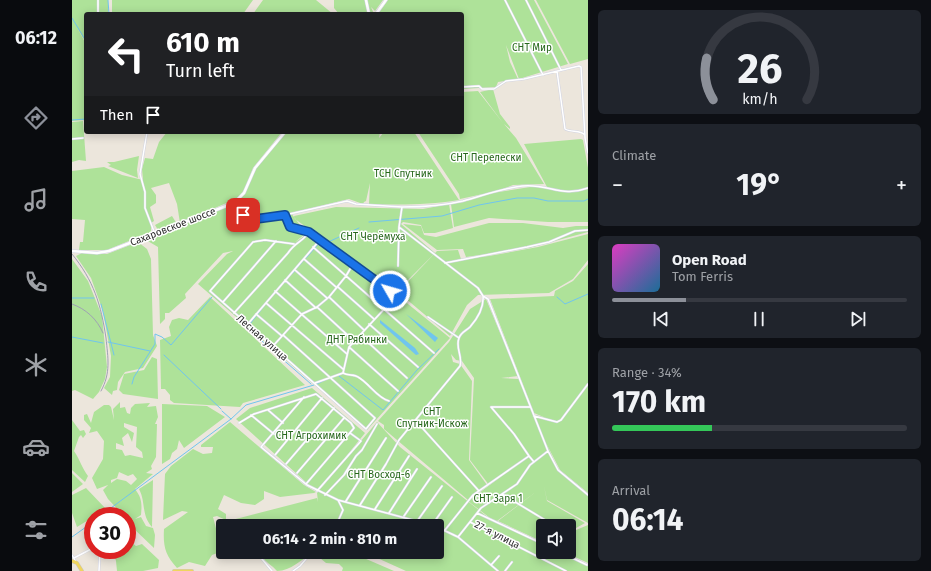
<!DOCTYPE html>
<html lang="en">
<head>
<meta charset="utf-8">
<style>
	body { margin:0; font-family:"Fira Sans",sans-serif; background:#20242c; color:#f1f3f6; height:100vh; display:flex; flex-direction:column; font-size:15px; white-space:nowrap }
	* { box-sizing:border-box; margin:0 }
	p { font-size:13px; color:#9ea1a6 }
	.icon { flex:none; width:22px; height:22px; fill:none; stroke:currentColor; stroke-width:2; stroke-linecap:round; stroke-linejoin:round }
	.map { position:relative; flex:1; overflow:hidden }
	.details { display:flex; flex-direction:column; gap:10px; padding:10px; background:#0d0f14; width:343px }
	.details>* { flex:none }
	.top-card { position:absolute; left:12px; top:12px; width:380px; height:122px; border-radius:4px; box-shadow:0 2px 10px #0003; background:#202124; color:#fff; overflow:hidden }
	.controls { position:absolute; left:464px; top:519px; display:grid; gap:8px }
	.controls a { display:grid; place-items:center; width:40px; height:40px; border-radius:4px; background:#171b24; box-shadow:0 2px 10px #0003; font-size:20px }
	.speed { position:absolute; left:12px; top:507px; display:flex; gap:8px; font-size:20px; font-weight:700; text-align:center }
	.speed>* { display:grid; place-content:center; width:52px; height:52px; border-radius:50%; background:#171b24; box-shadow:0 2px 10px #0003; line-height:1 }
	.speed .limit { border:6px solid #d22; background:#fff; color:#111 }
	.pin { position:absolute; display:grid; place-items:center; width:34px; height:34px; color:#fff; margin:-17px; border-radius:8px; box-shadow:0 2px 6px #0006 }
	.me { position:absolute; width:44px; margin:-22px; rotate:308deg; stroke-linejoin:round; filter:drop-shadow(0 0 3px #0008) }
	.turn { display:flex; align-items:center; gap:14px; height:84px; padding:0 16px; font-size:18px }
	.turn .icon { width:52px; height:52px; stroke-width:2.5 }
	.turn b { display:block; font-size:28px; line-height:34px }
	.then { display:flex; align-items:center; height:38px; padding:0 16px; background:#0003; gap:8px; font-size:15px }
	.big { font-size:30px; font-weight:700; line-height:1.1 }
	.details .card { flex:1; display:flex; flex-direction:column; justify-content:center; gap:6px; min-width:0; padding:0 14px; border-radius:6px; background:#20242c }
	.details .dial { align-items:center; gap:0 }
	.dial svg { height:104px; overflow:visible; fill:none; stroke:#363941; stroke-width:7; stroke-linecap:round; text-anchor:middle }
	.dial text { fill:#f1f3f6; stroke:none }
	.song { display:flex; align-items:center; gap:12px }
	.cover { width:48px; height:48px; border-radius:6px; background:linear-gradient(135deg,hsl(310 70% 55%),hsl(200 70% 35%)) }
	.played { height:4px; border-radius:2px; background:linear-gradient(90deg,#8c9099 25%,#363941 25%) }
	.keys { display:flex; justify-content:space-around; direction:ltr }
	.heat { display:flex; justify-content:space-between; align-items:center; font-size:22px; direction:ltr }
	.charge { height:6px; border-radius:3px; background:linear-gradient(90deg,#34c759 34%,#363941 0) }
	.trip { position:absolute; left:144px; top:519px; width:228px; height:40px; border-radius:4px; background:#171b24; box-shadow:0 2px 10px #0003; font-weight:700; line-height:40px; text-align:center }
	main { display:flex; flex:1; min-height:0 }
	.dock { display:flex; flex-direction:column; width:72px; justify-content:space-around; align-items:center; background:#090b0e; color:#9ea1a6 }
	.dock .icon { width:28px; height:28px }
	.dock .current { color:#8c9099 }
	.dock b { font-size:18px; color:#f1f3f6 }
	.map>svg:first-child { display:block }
</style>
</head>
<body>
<main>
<nav class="dock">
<b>06:12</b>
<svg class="icon current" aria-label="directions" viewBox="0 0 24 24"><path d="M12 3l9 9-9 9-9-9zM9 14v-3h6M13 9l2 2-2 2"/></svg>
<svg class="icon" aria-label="music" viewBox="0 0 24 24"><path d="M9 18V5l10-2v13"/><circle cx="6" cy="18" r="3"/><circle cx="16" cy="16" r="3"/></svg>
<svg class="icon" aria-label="phone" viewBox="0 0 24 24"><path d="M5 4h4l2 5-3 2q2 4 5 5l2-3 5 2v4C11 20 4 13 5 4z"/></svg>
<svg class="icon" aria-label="climate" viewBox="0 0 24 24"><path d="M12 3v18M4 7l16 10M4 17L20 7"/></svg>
<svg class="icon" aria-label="car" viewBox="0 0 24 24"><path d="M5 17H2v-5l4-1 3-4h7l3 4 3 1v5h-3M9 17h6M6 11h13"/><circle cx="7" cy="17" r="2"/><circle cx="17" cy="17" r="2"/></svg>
<svg class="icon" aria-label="filters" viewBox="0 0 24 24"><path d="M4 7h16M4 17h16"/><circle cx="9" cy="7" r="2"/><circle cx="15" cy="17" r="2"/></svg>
</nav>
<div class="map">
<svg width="516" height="571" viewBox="0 0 516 571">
	<rect width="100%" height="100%" fill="#ece6dc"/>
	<!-- green -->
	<path fill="#aee299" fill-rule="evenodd" d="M0 0H36V14H14V43L4 26 14 44V120L0 121Z
		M40 0H181L171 14H40Z
		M191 0H244L261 14H181Z
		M262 0H293L296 13 267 14 262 8Z
		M295 0H311L303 11 299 7 302 14H298Z
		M316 0H462L496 64 447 79 434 45 438 62 446 79 426 82 424 87 390 89V14H306Z
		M464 0H516V59L498 64Z
		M421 89 428 114 438 127V129L432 124 444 138 472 184 441 185 420 193 458 187H475L452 144 509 139 511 140 516 168V222H476L417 218 382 227 379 204 392 202 411 194 388 199 387 194 346 132H390V92L406 91 431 123 408 92Z
		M11 121 14 161 7 160 0 162V122Z
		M95 132H210L181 168 173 189 166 198 108 223 105 204 97 183 79 188 84 195V203L78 207 82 221 79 223V232L35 250H7L8 242H11L13 220 0 219V171L32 167 50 175 71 180 70 169 73 158 81 159 87 142Z
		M215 132H308L307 138 312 132H342L387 200C356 205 328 205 297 204L298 183 294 201 292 202 291 204 277 199 219 213 234 233 222 243 238 232 320 291 378 338 295 430 126 284 155 254 161 251 151 253 113 294 114 298 97 313H93V319L88 324 86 247 74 240 155 207 163 206 171 215 164 205 174 191 184 168Z
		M67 156 65 170 66 178 36 166 39 165 35 162H42Z
		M377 204 381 228 363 233H352L349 225 331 222 329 224 363 253 324 292 223 219 222 216 264 207 351 209Z
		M100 216 105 224 86 230 83 225Z
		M417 223H451L491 228 504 226H516V232L457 248 394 257 391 249 365 250 331 224 349 226 352 235 364 237Z
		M516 234V260L501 279 477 293 406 295 395 305 378 336 326 292 365 251 386 250 389 259 417 256 466 247Z
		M66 242 75 249 79 259 81 335 85 346 71 368 53 372 46 382 45 390 41 391 40 395 32 388 38 377 39 356 31 311 19 278 4 256 10 253 35 254Z
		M0 259 16 281 30 316 35 367 33 379 27 392 21 399 3 390 0 391Z
		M516 264V493L488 470 474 443 486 469 516 495V523L475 500 472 486 475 501 513 523 497 532V526H471V542L426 521 465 491 425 521 418 518 396 501 434 473 417 485 398 460 402 378 390 361 384 360 379 354 381 362 388 364 400 381 397 460 415 485 396 500 312 429V425L306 421 377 342 398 309 414 299 446 376 429 378 447 379 463 419 464 415 474 418 462 413 418 299 482 296 483 291 501 281Z
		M138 297 233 385 171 403 168 407 102 403 98 400V395L93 389H89L88 340 99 336 97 327 100 320 107 318 116 320Z
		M80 357 85 359 86 399 51 394 47 390 52 374 72 370Z
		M240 388 293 433 247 490 236 484 164 419 178 408Z
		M48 402V408L53 407 55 413 58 414 59 408 63 404 78 403 75 407 84 406 86 417 83 424H85L84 457 79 466 80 469 74 473 81 474 63 489C70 498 70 504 69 515L63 519 69 517 74 526 81 528 83 535 82 548 60 527 59 522 61 519 57 521 55 516H52L36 499 31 490 36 485 25 489 20 478 31 459 32 441 25 431 17 433 19 428 12 420V415L15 414 19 423 22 412 32 405H37L39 407 42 420 41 409ZM52 423 65 427 64 447 70 452 71 458 58 455 53 456 50 450 44 449V443L52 446 50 438 56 433 60 442 62 433 52 427ZM47 472 56 476 61 474 65 479 59 485 54 481 45 479 39 483V480L45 478Z
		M90 404 135 406 153 417 112 448 107 440 105 449 100 453 98 459 90 464Z
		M0 420 8 431 12 430 14 434 11 438 9 435 7 437 2 451C8 460 10 468 16 476L13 482 0 470Z
		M158 422 232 485 244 492 242 493 208 497 192 491V499L183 505 169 503 152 495 146 509 154 514V520L145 516 141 517 146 536 151 532V551L140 555 133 566 117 562 105 568C93 555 91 546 92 529L116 512 110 511 91 520 93 474 99 466 121 449 131 454 140 453 141 447H129V445Z
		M305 422 328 447 418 519 471 544V552H489L516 565V571H334L292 552H365V526H161L156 521 245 498 246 502 245 493Z
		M0 473 11 484 0 492Z
		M81 480 80 527C69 515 74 502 67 489Z
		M14 488 34 509 5 527 0 513V495Z
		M516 525V563L492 552H497V533Z
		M55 539 64 546 70 544 87 560 86 568 71 571H45L44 561 41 550H55Z
		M177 552H278L322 571H270L271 568 267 564 254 563 242 553C229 559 219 571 205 571 200 565 194 563 190 556L177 554Z"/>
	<!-- water -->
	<path fill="#70c5ee" d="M334 314 366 338 363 342Z
		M308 320 343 348 347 354 344 355 308 323Z"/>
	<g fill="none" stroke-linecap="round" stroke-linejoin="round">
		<!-- stream -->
		<path stroke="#70c5ee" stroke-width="1" d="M36 0 37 14
			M0 18 14 41
			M0 120 14 119
			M297 222 370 216 407 205 445 198H462L476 201H512L516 199
			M254 243 287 228
			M243 248 247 243 279 264
			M234 258 242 249
			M281 265 315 290
			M224 269 232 260
			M220 274 223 271
			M485 297 493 304 516 294
			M0 298H22
			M29 304 42 355
			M186 314 192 306
			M178 324 185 315
			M176 326 175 328 239 384
			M0 337 31 343
			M36 342 78 351
			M92 355 149 409
			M267 376 311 410 345 370 367 349
			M60 384 62 377 83 344V334L90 337 99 345 140 297
			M245 384 255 379
			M150 411 159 419
			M39 508 159 419 174 405 242 385
			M29 516 37 510
			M0 537 21 522"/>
		<defs>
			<path id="street" d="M26 0V14
				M433 0 471 75
				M454 0 489 70
				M485 71 493 129C499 133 508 129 513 135
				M390 87 407 86 410 89H422L434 81 452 79 507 66 509 67 513 138 516 153
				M75 132 68 174 73 192V208L83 234
				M0 139 11 138
				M160 203C167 208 170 217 177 220L213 215 275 201 284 204 330 207 327 227 406 288 411 296 416 299 476 451 486 470 516 495
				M330 207C350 207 370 206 391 201 410 196 430 188 450 186 476 183 490 198 516 188
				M213 215 218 227 237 232 317 290 319 293 315 306 277 347 271 373 243 383
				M241 247 362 353
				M232 259 264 287
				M373 263 455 247 477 242 503 231 516 230
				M326 266 327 227
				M223 270 255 298
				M213 280 244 308
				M266 287 302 319
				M203 291 275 354
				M257 297 292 330
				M151 302 204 241
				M194 303 271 369
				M245 307 282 341
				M162 313 216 253C223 242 232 241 237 232
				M184 314 210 336
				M356 317 387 338
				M297 324 346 367
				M175 325 247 241
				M211 335 303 418 294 429 138 291 181 242 193 240 222 244
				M288 335 335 378
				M201 346 230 314 245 307 257 297 274 276 281 264
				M277 347 326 391
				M271 373C276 376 282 374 286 377 297 383 305 398 317 401
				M232 397 189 447 235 485 266 500 271 510 264 526
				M196 410 211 423
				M179 415 202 434
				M462 416 485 422 489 420 516 384
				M344 421 407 491
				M167 423 182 414 244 394 279 423 282 428 234 484
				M203 455 250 398
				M457 456 442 434 419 407H458
				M214 464 262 408
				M225 473 272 418
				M245 491 289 441 278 433
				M430 494 483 526
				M253 495 272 475 284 456 290 450 305 424
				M266 500 363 526
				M274 501 314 438
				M288 505 314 464 327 440 388 366C391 356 383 348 387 338 389 332 394 331 398 327 405 319 412 307 411 296
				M303 509 337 456
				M317 513 345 469
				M405 513 471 544
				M332 516 359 477
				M346 520 370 486
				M398 522 494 571
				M360 525 380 497
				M365 527 386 537 426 571
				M373 530 401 495 457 456 462 462
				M386 537 409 508 445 484 458 465 476 451
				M184 552 200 571
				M488 552 515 565
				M0 555 4 562
				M2 558 21 548
				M419 565 427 556
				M27 571 28 550
				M221 571 228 566 240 552
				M433 571 440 562"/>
			<path id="secondary" d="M294 0 297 14
				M304 14 314 0
				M0 251 25 253 37 251 162 203 172 193 183 168 213 132"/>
			<path id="primary" d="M0 561 5 563 10 571
				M102 571H120"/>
		</defs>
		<!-- street casing -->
		<use href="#street" stroke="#d2d4e3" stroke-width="2.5"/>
		<!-- secondary casing -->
		<use href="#secondary" stroke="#d2d4e3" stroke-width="3.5"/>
		<!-- primary casing -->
		<use href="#primary" stroke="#c8c8c8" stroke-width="4"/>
		<!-- street -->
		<use href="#street" stroke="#fff" stroke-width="1.5"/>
		<!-- secondary -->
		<use href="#secondary" stroke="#fff" stroke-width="2.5"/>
		<!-- primary -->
		<use href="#primary" stroke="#efd55e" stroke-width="3"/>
		<!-- rail -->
		<path stroke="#9fa1b4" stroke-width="1" d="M0 254C22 281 29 305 34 338 36 358 39 373 29 391
			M0 304C14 309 25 319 31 333"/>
	</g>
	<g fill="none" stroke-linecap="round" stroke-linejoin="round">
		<defs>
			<path id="route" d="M171 215 177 220 213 215 218 227 237 232 318 291"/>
		</defs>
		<!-- route casing -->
		<use href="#route" stroke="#114b97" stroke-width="10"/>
		<!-- route -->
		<use href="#route" stroke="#1a73e8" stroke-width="7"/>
	</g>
	<g text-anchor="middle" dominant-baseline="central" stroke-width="3" stroke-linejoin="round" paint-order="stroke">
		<!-- park labels -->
		<g font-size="10" fill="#26671b" stroke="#fff">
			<text x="460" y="48">СНТ Мир</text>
			<text x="414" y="158">СНТ Перелески</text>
			<text x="331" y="174">ТСН Спутник</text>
			<text x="301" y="237">СНТ Черёмуха</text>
			<text x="285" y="340">ДНТ Рябинки</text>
			<text x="360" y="412">СНТ<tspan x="360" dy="12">Спутник-Искож</tspan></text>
			<text x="239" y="436">СНТ Агрохимик</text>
			<text x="307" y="475">СНТ Восход-6</text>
			<text x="426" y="499">СНТ Заря 1</text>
		</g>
		<!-- street labels -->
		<g font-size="10" fill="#2a2a2a" stroke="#fff">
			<text transform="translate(101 227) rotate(-21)">Сахаровское шоссе</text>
			<text transform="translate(190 338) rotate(41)">Лесная улица</text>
			<text transform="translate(425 535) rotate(27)">27-я улица</text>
		</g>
	</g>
</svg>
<div class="controls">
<a><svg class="icon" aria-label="sound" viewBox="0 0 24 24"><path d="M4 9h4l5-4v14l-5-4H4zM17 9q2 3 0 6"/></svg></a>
</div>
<div class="speed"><div class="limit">30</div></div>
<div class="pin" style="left:171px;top:215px;background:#d93025"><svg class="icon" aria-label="arrive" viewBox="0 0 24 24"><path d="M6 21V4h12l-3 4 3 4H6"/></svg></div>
<svg class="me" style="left:318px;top:291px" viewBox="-20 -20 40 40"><circle r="17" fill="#1a73e8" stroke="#fff" stroke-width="3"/><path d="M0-11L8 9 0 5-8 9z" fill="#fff"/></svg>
<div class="trip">06:14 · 2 min · 810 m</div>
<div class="top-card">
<div class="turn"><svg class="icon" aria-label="left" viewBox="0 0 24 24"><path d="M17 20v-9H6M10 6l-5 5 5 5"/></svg><div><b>610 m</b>Turn left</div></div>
<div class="then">Then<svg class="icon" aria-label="arrive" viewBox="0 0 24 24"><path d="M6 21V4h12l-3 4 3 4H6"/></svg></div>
</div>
</div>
<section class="details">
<div class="card dial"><svg viewBox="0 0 100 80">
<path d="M14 69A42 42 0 1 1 86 69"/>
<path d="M14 69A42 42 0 0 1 9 37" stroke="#8c9099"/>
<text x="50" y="56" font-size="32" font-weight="700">26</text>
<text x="50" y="72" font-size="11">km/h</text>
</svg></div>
<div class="card"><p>Climate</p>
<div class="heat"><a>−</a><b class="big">19°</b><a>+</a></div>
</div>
<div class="card">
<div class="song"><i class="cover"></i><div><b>Open Road</b><p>Tom Ferris</p></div></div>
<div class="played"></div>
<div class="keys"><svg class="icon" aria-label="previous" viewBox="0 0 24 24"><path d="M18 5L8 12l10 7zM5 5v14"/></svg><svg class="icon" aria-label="pause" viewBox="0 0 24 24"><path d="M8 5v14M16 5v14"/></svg><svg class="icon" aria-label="next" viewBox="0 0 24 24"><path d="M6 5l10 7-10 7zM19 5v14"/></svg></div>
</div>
<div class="card"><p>Range · 34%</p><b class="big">170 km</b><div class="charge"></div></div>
<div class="card"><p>Arrival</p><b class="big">06:14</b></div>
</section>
</main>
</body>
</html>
